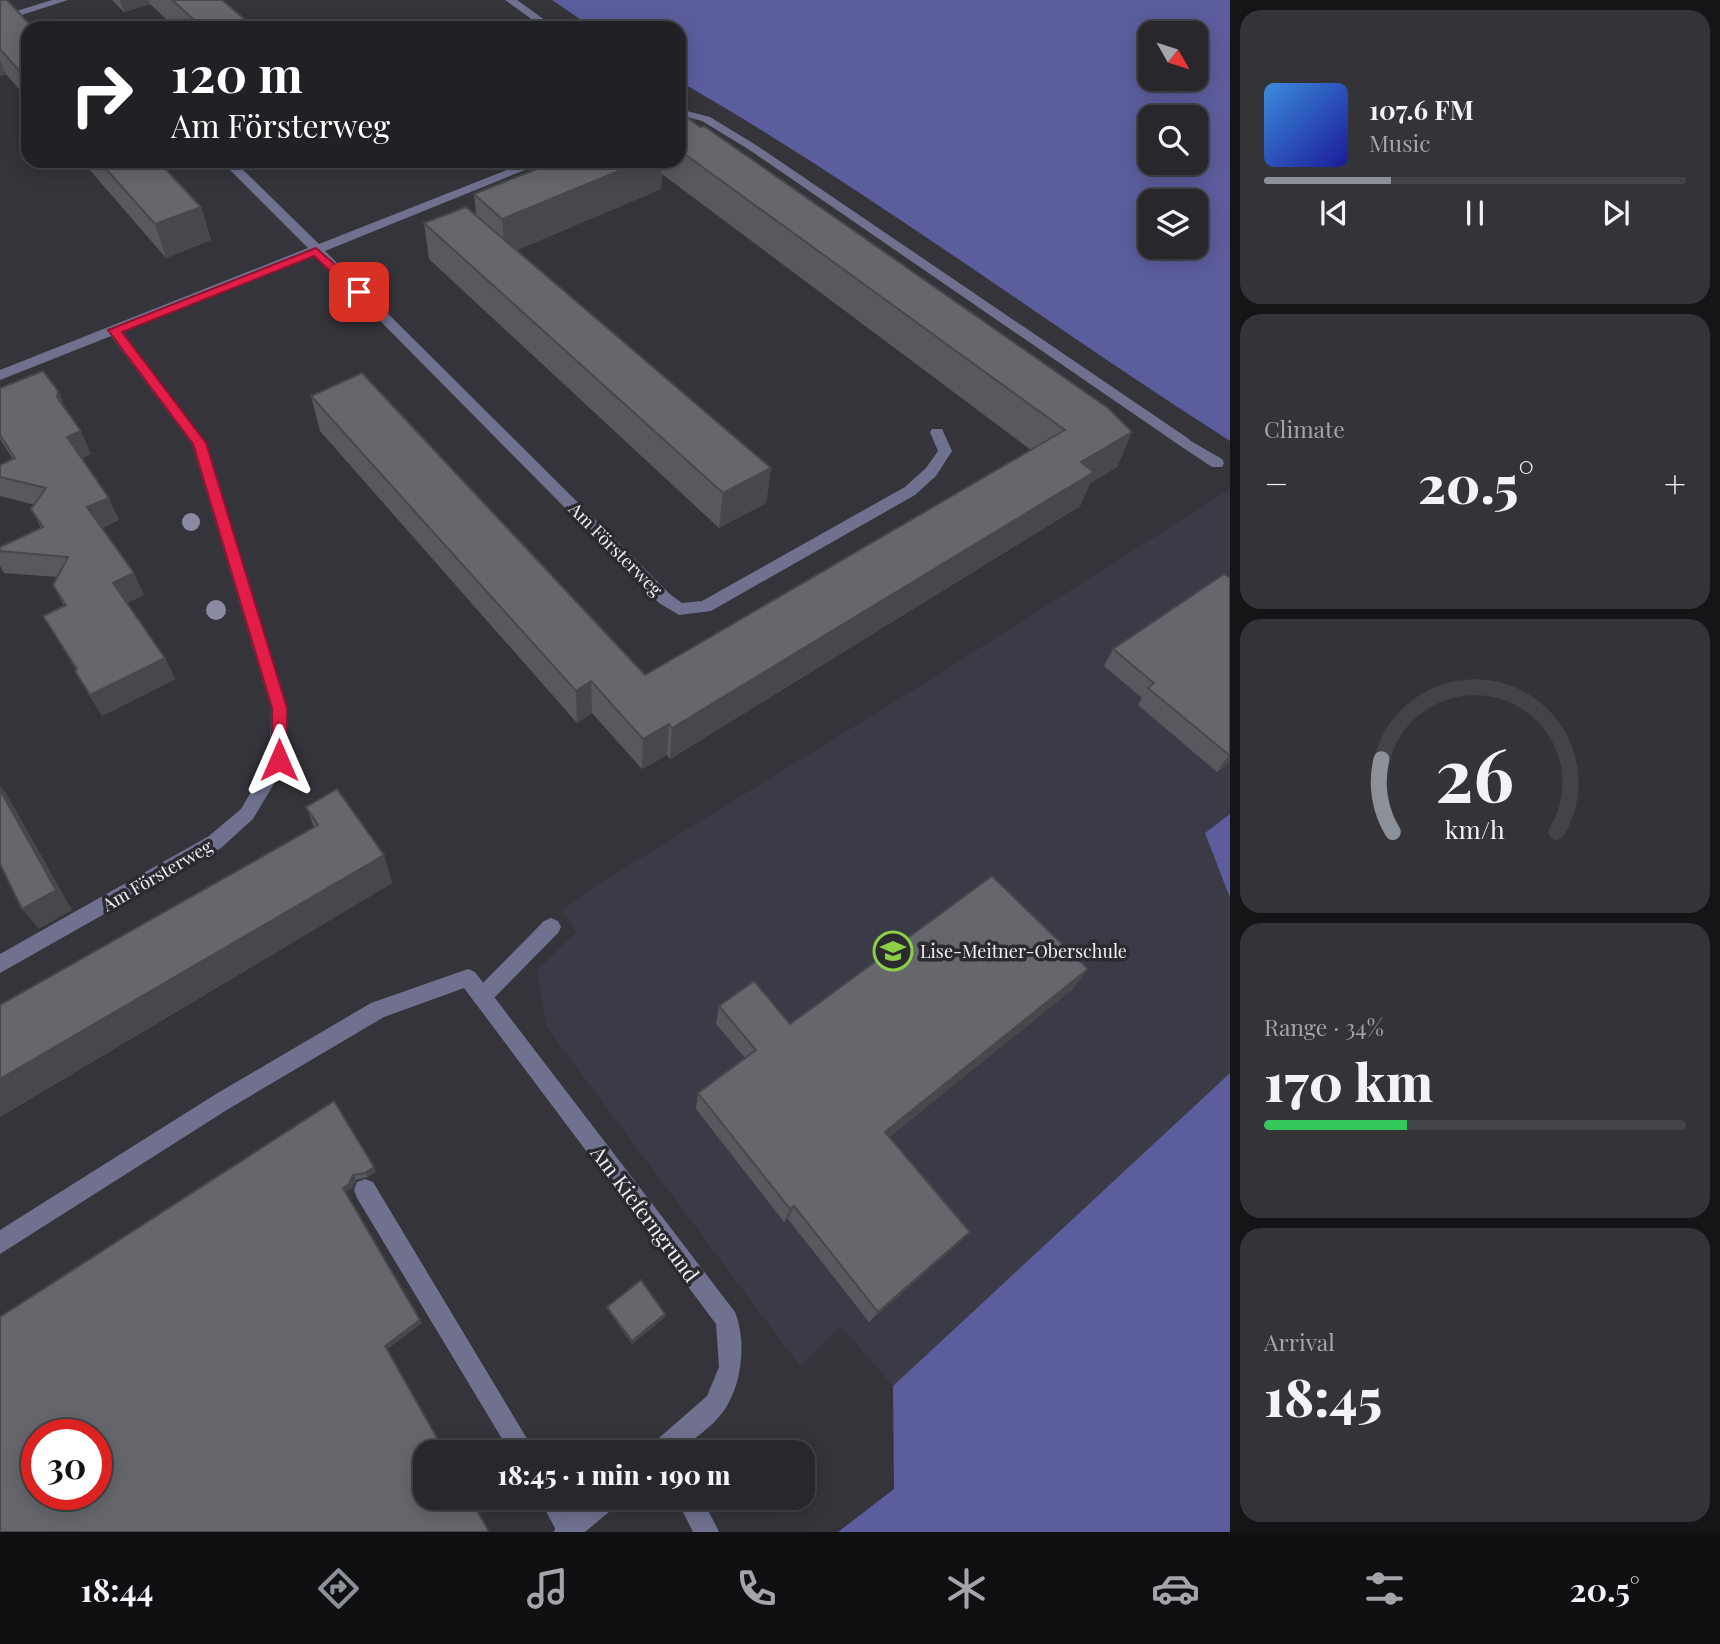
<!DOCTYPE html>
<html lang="en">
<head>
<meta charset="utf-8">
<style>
	body { margin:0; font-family:"Playfair Display",serif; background:#333338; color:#f1f3f6; height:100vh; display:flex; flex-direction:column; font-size:26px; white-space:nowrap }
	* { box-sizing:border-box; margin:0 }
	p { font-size:23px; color:#a4a5a9 }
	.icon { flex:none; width:38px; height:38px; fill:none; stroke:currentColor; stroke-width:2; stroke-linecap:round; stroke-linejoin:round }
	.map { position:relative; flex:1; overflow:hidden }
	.drawer { display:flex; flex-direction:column; gap:10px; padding:10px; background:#151518; width:490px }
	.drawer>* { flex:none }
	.top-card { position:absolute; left:21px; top:21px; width:665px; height:147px; border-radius:21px; box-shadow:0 4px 18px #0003,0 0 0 2px #434448; background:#202124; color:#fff; overflow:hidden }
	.needle { width:46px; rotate:129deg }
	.buttons { position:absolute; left:1138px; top:21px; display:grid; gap:14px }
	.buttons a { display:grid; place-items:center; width:70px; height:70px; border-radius:14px; background:#27272c; box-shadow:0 4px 18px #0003,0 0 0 2px #434448; font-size:35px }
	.speed { position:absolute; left:21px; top:1419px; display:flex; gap:14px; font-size:35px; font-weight:700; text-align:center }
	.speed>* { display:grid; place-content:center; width:91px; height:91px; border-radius:50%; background:#27272c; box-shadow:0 4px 18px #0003,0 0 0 2px #434448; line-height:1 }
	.speed .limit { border:10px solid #d22; background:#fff; color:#111 }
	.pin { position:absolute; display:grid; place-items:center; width:60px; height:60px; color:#fff; margin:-30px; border-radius:14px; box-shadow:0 4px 10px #0006 }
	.me { position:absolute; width:77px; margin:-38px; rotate:0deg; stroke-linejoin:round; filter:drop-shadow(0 0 5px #0008) }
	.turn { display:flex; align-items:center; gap:24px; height:147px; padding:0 35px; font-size:32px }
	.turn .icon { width:91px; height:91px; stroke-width:2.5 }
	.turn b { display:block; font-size:49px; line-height:60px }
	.big { font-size:52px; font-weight:800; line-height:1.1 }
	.drawer .tile { flex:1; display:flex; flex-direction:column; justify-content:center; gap:10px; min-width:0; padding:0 24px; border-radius:21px; background:#333338 }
	.drawer .dial { align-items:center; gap:0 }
	.dial svg { height:182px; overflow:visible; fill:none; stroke:#434448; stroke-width:7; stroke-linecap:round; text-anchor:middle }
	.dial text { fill:#f1f3f6; stroke:none }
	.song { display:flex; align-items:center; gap:21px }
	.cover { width:84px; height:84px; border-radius:10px; background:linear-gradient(135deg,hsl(210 70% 55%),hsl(240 70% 35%)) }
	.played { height:7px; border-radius:4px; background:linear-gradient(90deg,#8c9099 30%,#434448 30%) }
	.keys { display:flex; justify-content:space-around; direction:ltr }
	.heat { display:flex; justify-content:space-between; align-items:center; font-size:38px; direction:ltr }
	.charge { height:10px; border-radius:5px; background:linear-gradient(90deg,#34c759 34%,#434448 0) }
	.trip { position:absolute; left:413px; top:1440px; width:402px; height:70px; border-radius:21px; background:#27272c; box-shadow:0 4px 18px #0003,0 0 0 2px #434448; font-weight:800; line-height:70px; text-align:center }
	.dock { display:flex; height:112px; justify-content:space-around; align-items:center; background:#101012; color:#a4a5a9 }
	.dock .icon { width:49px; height:49px }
	.dock .active { color:#8c9099 }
	.dock b { font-size:32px; color:#f1f3f6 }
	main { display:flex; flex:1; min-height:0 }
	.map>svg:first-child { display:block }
</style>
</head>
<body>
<main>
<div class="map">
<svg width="1230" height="1532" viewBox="0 0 1230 1532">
	<rect width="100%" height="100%" fill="#34343a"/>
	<!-- built -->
	<path fill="#3a3b47" d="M1230 489V814L1205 833 1230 898V1073L893 1386 841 1326 800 1366 547 1028 537 971 576 932 562 911 589 890 931 679Z"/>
	<!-- forest -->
	<path fill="#5c5d9d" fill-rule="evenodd" d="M552 0H1230V441C1045 323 869 190 679 81V28H593ZM1150 33H1195V79H1150ZM1150 117H1195V163H1150ZM1150 201H1195V247H1150Z
		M1230 814V898L1205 833Z
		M1230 1073V1532H838L894 1489 893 1386Z"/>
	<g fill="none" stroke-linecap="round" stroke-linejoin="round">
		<!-- service -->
		<path fill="#6f718f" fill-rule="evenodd" d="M1184 437 1222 459 1224 463 1222 467H1212L1179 445 1177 442Z
			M551 918 558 921 561 927 558 933 489 1003 482 1006 475 1003 472 997 475 991 544 921Z
			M365 1179 373 1182 535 1452H510L357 1198 354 1190 357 1182Z
			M539 1498H565L578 1520 580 1532H557Z
			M676 1498H702L719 1532H693Z"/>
		<!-- minor -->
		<path fill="#6f718f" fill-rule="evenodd" d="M52 0H68L0 22V16Z
			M505 0H517L556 28H544Z
			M679 109 710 117 756 145 1189 439 1191 442 1189 445H1179L748 149 702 121 679 115Z
			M221 161H234L319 244 530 161H547L325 251 671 595 682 603 702 601 905 487 926 468 938 451 930 432 932 429H942L952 451 936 476 915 495 711 611 679 615 659 603 315 255 122 332 206 443 287 708 288 760 253 819 221 848 0 973V954L209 836 241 809 270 759 271 708 192 444 111 336 0 380V370L308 248Z
			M468 969 475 972 735 1312C747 1342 742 1386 723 1412 712 1427 692 1440 678 1452H648L652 1444 707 1396 719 1367 716 1324 464 988 384 1017 230 1108 0 1254V1230L216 1094 371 1003Z
			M587 1498H618L615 1507 585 1532H554L557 1523Z"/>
	</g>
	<!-- trees -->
	<g fill="#8a8ba3">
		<circle cx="191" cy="522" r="9"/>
		<circle cx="216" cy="610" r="10"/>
	</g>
	<!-- wall -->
	<path fill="#58595e" d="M0 0 28 28V100L6 74 0 76Z
		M112 0H222L255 28H176L150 4 124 12Z
		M679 121 1132 432 1117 467 1090 483 1080 506 670 759 667 755 642 769 592 713 577 723 320 431 311 396 645 675 1031 450 662 174 661 189 517 250 771 468 766 503 719 528 429 259 424 223 476 215 474 194 557 161H679Z
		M82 161H158L201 207 211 240 166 258Z
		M0 388 58 391 66 411 91 454 82 458 119 520 102 528 144 595 127 603 165 658 175 679 102 716 75 671 76 670 43 616 64 606 53 585 57 577 4 573 0 566V547L41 528 31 509 35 505 0 496V465L13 459 0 439Z
		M1230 578V762L1217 772 1138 705 1142 698 1104 666 1113 649Z
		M306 807 384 855 392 883 0 1117V1005L314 827Z
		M1074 988 889 1137 970 1232 958 1244 869 1322 788 1219 784 1222 696 1109 698 1093 745 1058 716 1024 719 1006 790 1024Z
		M334 1101 376 1172 368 1177 356 1180 352 1188 346 1192 422 1323 387 1349 445 1452H425L489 1531 487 1532H0Z
		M607 1307 665 1314V1317L632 1344 608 1310Z"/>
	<!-- shaded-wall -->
	<path fill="#47484c" d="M120 0H149L150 4 124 12Z
		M0 60 6 74 0 76Z
		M643 161H662L661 189 505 255 502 219Z
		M201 207 211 240 166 258 155 224Z
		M58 391 68 414 57 397Z
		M81 431 91 454 78 460 67 437Z
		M1132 432 1117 467 1090 483 1080 506 670 759 672 728 1081 462Z
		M771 468 766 503 719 528 723 493Z
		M109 498 119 520 98 529 87 507Z
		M134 573 144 595 123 605 113 583Z
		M165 658 175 679 102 716 90 695Z
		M591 681 592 713 577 723 576 691Z
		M669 724 667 755 642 769 643 739Z
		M1230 754V762L1217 772 1229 755Z
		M0 786 6 793 72 910 39 929 22 909Z
		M384 855 392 883 0 1117V1079Z
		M1088 969 1074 988 876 1147 885 1132Z
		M374 1167 376 1172 368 1177 365 1173Z
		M353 1175 356 1180 352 1188 346 1192 422 1323 387 1349 445 1452 385 1346 343 1188Z
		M794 1206 788 1219 784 1222 790 1209Z
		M970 1232 958 1244 869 1322 878 1312Z
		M665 1314V1317L632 1344V1341Z"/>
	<!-- building -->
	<path fill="#66676d" stroke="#47484c" stroke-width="2" fill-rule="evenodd" d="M0 0H7L33 28H28V81L0 49Z
		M172 0H222L255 28H203Z
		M688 118 700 127 704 126 1108 408 1132 432 1081 462 1094 472 672 728 669 724 643 739 591 681 576 691 311 396 362 373 645 675 1065 430 679 150V121Z
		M99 161H158L201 207 155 224Z
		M557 161H643L502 219 474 194Z
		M466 207 771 468 723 493 424 223Z
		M43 371 58 391 57 397 81 431 67 437 109 498 87 507 134 573 113 583 165 658 90 695 75 671 77 669 43 616 66 605 53 585 68 557 0 551V547L43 527 31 509 46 488 0 477V465L15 458 0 435V388Z
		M1224 574 1230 578V754L1229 755 1148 688 1154 683 1113 649Z
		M337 789 384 855 0 1079V1005L318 825 306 807Z
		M0 790 56 890 22 909 0 864Z
		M992 876 1088 969 885 1132 970 1232 878 1312 794 1206 790 1209 698 1093 756 1050 719 1006 754 981 790 1024Z
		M334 1101 374 1167 365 1173 353 1175 349 1184 343 1188 420 1320 385 1346 445 1452H425V1498H470L488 1530 485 1532H0V1317ZM37 1435H96V1494H37Z
		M641 1280 665 1314 632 1341 607 1307Z"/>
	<!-- route -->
	<path fill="#e11d48" stroke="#92132f" stroke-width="2" d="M316 248 363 289V294H354L314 256 122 332 206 443 287 708V760L279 766 272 760V708L193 444 108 330Z"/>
	<!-- icons -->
	<defs>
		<symbol id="school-ring" viewBox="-11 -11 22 22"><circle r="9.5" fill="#2a2a30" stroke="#8cce46" stroke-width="1.5"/><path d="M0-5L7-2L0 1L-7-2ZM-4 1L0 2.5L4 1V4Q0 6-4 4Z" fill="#8cce46"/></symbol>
	</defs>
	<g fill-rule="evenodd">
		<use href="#school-ring" x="871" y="929" width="44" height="44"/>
	</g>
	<g text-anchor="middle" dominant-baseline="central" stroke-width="7" stroke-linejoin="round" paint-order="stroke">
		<!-- street labels -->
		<g font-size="18" fill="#f0f0f4" stroke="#2a2a30">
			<text transform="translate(616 549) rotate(45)">Am Försterweg</text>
			<text transform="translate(157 875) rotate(-30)">Am Försterweg</text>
		</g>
		<!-- poi labels -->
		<g font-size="18" fill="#f0f0f4" stroke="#2a2a30" text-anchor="start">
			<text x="920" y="951">Lise-Meitner-Oberschule</text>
		</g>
		<!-- near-street labels -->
		<g font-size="21" fill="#f0f0f4" stroke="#2a2a30">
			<text transform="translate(646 1213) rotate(53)">Am Kieferngrund</text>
		</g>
	</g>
</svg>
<div class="buttons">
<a><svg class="needle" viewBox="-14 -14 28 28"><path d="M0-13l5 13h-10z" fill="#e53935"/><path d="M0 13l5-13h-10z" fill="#a4a5a9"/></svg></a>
<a><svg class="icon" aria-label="search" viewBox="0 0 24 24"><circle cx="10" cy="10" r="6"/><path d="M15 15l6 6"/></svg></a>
<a><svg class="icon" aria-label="layers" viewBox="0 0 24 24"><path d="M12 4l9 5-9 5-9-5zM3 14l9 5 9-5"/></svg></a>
</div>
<div class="speed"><div class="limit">30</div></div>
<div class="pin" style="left:359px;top:292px;background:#d93025"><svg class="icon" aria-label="arrive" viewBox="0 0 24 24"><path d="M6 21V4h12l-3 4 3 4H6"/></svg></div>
<svg class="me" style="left:279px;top:760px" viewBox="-20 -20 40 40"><path d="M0-17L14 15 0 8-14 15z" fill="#e11d48" stroke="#fff" stroke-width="4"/></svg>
<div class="trip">18:45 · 1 min · 190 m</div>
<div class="top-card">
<div class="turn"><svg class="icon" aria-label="right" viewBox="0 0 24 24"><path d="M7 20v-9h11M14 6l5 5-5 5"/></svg><div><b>120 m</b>Am Försterweg</div></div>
</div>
</div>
<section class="drawer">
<div class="tile">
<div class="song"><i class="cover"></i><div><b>107.6 FM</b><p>Music</p></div></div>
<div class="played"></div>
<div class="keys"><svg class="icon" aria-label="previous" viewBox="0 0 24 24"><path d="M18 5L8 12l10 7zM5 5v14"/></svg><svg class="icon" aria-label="pause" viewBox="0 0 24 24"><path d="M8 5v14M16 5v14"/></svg><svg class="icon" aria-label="next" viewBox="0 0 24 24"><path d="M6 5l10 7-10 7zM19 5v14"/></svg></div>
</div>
<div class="tile"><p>Climate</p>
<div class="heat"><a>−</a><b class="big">20.5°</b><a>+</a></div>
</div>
<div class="tile dial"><svg viewBox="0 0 100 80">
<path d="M14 69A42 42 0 1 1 86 69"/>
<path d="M14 69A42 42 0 0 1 9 37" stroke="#8c9099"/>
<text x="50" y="56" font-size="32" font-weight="700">26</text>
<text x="50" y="72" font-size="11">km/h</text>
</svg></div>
<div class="tile"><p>Range · 34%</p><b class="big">170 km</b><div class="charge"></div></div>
<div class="tile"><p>Arrival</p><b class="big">18:45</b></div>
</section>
</main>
<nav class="dock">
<b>18:44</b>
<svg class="icon active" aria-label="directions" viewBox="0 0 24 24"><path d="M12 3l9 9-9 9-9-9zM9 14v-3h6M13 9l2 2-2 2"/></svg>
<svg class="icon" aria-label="music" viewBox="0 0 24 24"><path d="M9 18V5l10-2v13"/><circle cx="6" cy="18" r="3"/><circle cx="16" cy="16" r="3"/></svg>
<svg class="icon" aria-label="phone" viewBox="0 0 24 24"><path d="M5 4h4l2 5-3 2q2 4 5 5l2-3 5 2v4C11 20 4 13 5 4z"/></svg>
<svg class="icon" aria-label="climate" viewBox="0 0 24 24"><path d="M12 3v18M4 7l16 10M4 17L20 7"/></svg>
<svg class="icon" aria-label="car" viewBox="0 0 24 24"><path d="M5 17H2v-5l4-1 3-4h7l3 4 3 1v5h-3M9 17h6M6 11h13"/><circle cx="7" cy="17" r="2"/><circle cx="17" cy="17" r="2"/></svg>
<svg class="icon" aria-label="filters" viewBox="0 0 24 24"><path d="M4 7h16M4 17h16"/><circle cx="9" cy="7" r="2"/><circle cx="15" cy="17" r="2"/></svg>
<b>20.5°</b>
</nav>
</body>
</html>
